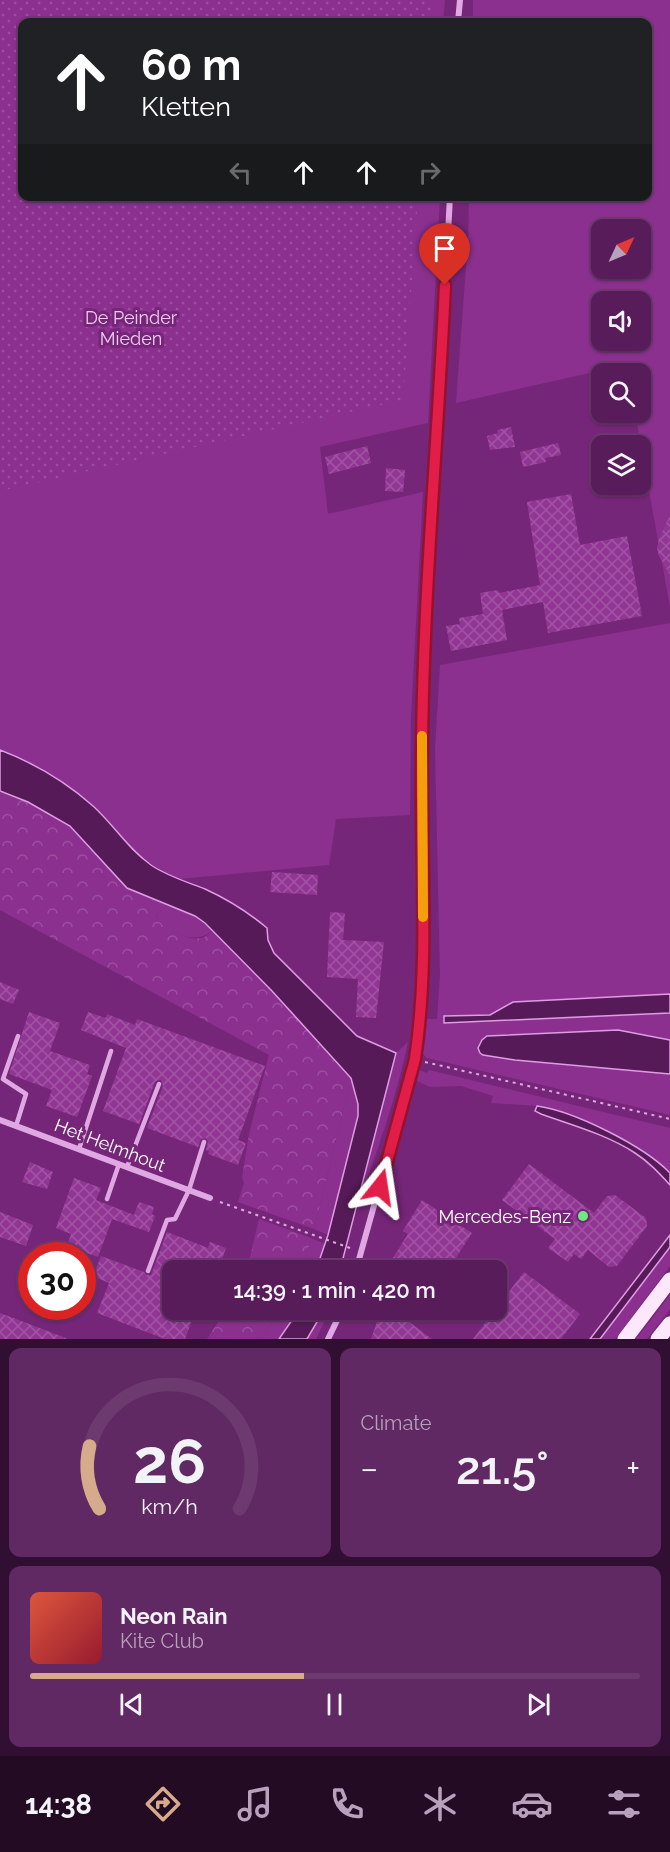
<!DOCTYPE html>
<html lang="en">
<head>
<meta charset="utf-8">
<style>
	body { margin:0; font-family:Raleway,sans-serif; background:#612963; color:#f1f3f6; height:100vh; display:flex; flex-direction:column; font-size:22px; white-space:nowrap }
	* { box-sizing:border-box; margin:0 }
	p { font-size:20px; color:#b7a1bb }
	.icon { flex:none; width:33px; height:33px; fill:none; stroke:currentColor; stroke-width:2; stroke-linecap:round; stroke-linejoin:round }
	.map { position:relative; height:1339px; overflow:hidden }
	.side { display:flex; flex-direction:column; gap:9px; padding:9px; background:#300f32; flex:1 }
	.side>* { flex:none }
	.banner { position:absolute; left:18px; top:18px; width:634px; height:183px; border-radius:12px; box-shadow:0 2px 4px #0004,0 0 0 2px #6d3a70; background:#202124; color:#fff; overflow:hidden }
	.needle { width:39px; rotate:46deg }
	.buttons { position:absolute; left:591px; top:219px; display:grid; gap:12px }
	.buttons a { display:grid; place-items:center; width:60px; height:60px; border-radius:12px; background:#581c5a; box-shadow:0 2px 4px #0004,0 0 0 2px #6d3a70; font-size:30px }
	.speed { position:absolute; left:18px; top:1242px; display:flex; gap:12px; font-size:30px; font-weight:700; text-align:center }
	.speed>* { display:grid; place-content:center; width:78px; height:78px; border-radius:50%; background:#581c5a; box-shadow:0 2px 4px #0004,0 0 0 2px #6d3a70; line-height:1 }
	.speed .limit { border:9px solid #d22; background:#fff; color:#111 }
	.pin { position:absolute; display:grid; place-items:center; width:51px; height:51px; color:#fff; margin:-62px -26px; border-radius:50% 50% 50% 0; rotate:-45deg; box-shadow:0 0 6px #0007 }
	.pin .icon { rotate:45deg }
	.me { position:absolute; width:66px; margin:-33px; rotate:15deg; stroke-linejoin:round; filter:drop-shadow(0 0 4px #0008) }
	.turn { display:flex; align-items:center; gap:21px; height:126px; padding:0 24px; font-size:27px }
	.turn .icon { width:78px; height:78px; stroke-width:2.5 }
	.turn b { display:block; font-size:42px; line-height:51px }
	.lanes { display:flex; align-items:center; height:57px; padding:0 24px; background:#0003; justify-content:center; gap:30px; direction:ltr }
	.lanes .off { opacity:.35 }
	.big { font-size:45px; font-weight:600; line-height:1.1 }
	.side .tile { flex:1; display:flex; flex-direction:column; justify-content:center; gap:9px; min-width:0; padding:0 21px; border-radius:12px; background:#612963 }
	.side .dial { align-items:center; gap:0 }
	.dial svg { height:156px; overflow:visible; fill:none; stroke:#6d3a70; stroke-width:7; stroke-linecap:round; text-anchor:middle }
	.dial text { fill:#f1f3f6; stroke:none }
	.song { display:flex; align-items:center; gap:18px }
	.cover { width:72px; height:72px; border-radius:9px; background:linear-gradient(135deg,hsl(10 70% 55%),hsl(350 70% 35%)) }
	.played { height:6px; border-radius:3px; background:linear-gradient(90deg,#d6ab8b 45%,#6d3a70 45%) }
	.keys { display:flex; justify-content:space-around; direction:ltr }
	.heat { display:flex; justify-content:space-between; align-items:center; font-size:33px; direction:ltr }
	.side .tiles { flex:1; display:grid; gap:9px; grid-template-columns:1fr 1fr }
	.tile:last-child { grid-column:span 2 }
	.trip { position:absolute; left:162px; top:1260px; width:345px; height:60px; border-radius:12px; background:#581c5a; box-shadow:0 2px 4px #0004,0 0 0 2px #6d3a70; font-weight:600; line-height:60px; text-align:center }
	.menu { display:flex; height:96px; justify-content:space-around; align-items:center; background:#230b24; color:#b7a1bb }
	.menu .icon { width:42px; height:42px }
	.menu .on { color:#d6ab8b }
	.menu b { font-size:27px; color:#f1f3f6 }
	.map>svg:first-child { display:block }
</style>
</head>
<body>
<div class="map">
<svg width="670" height="1339" viewBox="0 0 670 1339">
	<defs>
		<pattern id="forest-crowns" width="20" height="18" patternUnits="userSpaceOnUse" patternTransform="scale(1.5)"><rect width="20" height="18" fill="#8b308f"/><path d="M2 6a3 3 0 1 1 6 0M12 15a3 3 0 1 1 6 0" fill="none" stroke="#9c4fa0"/></pattern>
		<pattern id="park-dots" width="8" height="8" patternUnits="userSpaceOnUse" patternTransform="scale(1.5)"><rect width="8" height="8" fill="#8b308f"/><path d="M2 2h.1M6 6h.1" fill="none" stroke="#9c4fa0" stroke-width="1.8" stroke-linecap="round"/></pattern>
		<pattern id="building-cross-hatch" width="8" height="8" patternUnits="userSpaceOnUse" patternTransform="scale(1.5)"><rect width="8" height="8" fill="#913694"/><path d="M0 0l8 8M0 8l8-8" fill="none" stroke="#a254a4"/></pattern>
	</defs>
	<rect width="100%" height="100%" fill="#762678"/>
	<!-- grass -->
	<path fill="#8b308f" fill-rule="evenodd" d="M0 0H445L443 22H22V196L440 197 428 423 320 447 328 514 423 492 411 717 410 815 336 819 329 865 180 879C136 861 127 838 95 808 68 782 35 763 0 750Z
		M473 0H670V607L635 413 640 412V374L627 373 625 365 456 403 468 239 469 197 648 196V22H473ZM602 230H640V268H602ZM602 302H640V340H602Z
		M670 623V994L513 1002 490 1015 444 1016 445 1023 670 1013V1040L618 1030 487 1036 483 1055 515 1060 670 1074V1115L427 1058 422 1053 425 1019H437L440 975 435 749 440 665Z
		M170 905 195 916 212 930C197 947 163 932 156 915Z
		M408 1042C396 1099 376 1155 356 1209L396 1053Z
		M419 1070 427 1073 429 1070 670 1128V1173L655 1159 633 1144 567 1115 538 1106 491 1103 493 1096 461 1086 430 1087 417 1081Z
		M351 1078 358 1104V1116L328 1235 314 1229Z
		M311 1238 325 1244 316 1270H303Z
		M670 1247V1266L615 1339H600Z
		M670 1295V1309L647 1339H636Z
		M282 1310H299L279 1339H260Z
		M324 1310H330L316 1339H307Z"/>
	<!-- forest -->
	<path fill="url(#forest-crowns)" d="M0 791 28 802 70 826 127 888 170 905 156 915C161 928 187 941 201 938 206 937 209 934 212 930L272 991 351 1078 314 1229 238 1202 244 1183 242 1178 249 1134 269 1055 0 910Z
		M259 1219 311 1238 303 1270H247Z
		M226 1310H282L260 1339H207Z"/>
	<!-- park -->
	<path fill="url(#park-dots)" d="M0 0H433L431 22H22V196L418 197 403 400 0 491Z"/>
	<!-- water -->
	<path fill="#571a58" stroke="#df9ce3" stroke-width="1.5" d="M0 750C34 763 66 782 93 806 114 825 128 849 151 865 167 876 187 882 205 889 227 899 249 913 267 928L268 940 274 953 357 1036 396 1053 340 1270H316L328 1235 358 1116V1104L351 1078 272 991 205 923 195 916 127 888 70 826 28 802 0 791Z
		M670 994V1013L444 1023V1016L490 1015 513 1002Z
		M618 1030 670 1040V1074L515 1060 483 1055 480 1053 478 1048 482 1040 487 1036Z
		M537 1106C574 1111 644 1146 670 1173V1185C659 1173 649 1162 635 1153 608 1135 572 1125 541 1114L535 1111Z
		M670 1235V1247L600 1339H590Z
		M299 1310H324L307 1339H279Z"/>
	<!-- building -->
	<path fill="url(#building-cross-hatch)" d="M511 427 515 447 490 450 487 436 498 433 497 430Z
		M558 443 561 455 545 458 546 462 523 467 520 452Z
		M367 446 371 463 329 474 325 457Z
		M386 468 405 470 403 492 385 491Z
		M571 494 580 545 627 536 642 616 548 633 543 602 502 610 507 640 451 651 446 626 460 624 459 618 483 614 480 593 498 590 499 593 540 585 527 502Z
		M670 515V575L659 556 657 548 659 539Z
		M272 872 318 875 317 895 270 892Z
		M330 912 345 913 343 940 384 942 376 1018 356 1017 358 979 327 977Z
		M0 982 19 990 13 1004 0 999Z
		M29 1012 60 1023 50 1051 90 1065 87 1074 92 1076 77 1117 46 1106 52 1090 9 1074Z
		M88 1012 106 1018 107 1014 135 1025 137 1019 265 1066 238 1140 246 1143 238 1165 208 1154 209 1151 206 1150 208 1142 206 1138 201 1139 198 1147 147 1128 163 1086 161 1080H158L155 1082 139 1124 103 1111 126 1048 81 1030Z
		M30 1162 53 1172 47 1189 22 1182Z
		M529 1164 594 1213 607 1196 615 1195 646 1218 647 1226 617 1266 609 1267 588 1250 581 1259 574 1254 568 1262 548 1248 555 1239 502 1200Z
		M74 1178 101 1188 96 1200 134 1215 139 1202 154 1207 152 1214 155 1216 149 1232 112 1219 98 1257 67 1246 71 1234 56 1228Z
		M422 1200 472 1233 448 1270H399L389 1264 408 1234 403 1231Z
		M0 1212 33 1225 26 1246 0 1237Z
		M167 1232 208 1248 210 1242 226 1248 218 1270H172V1310H196L185 1339H165L97 1313 109 1283 93 1276 101 1256 144 1272 146 1275H151Z
		M524 1272 580 1314 561 1339H473Z
		M381 1310H393L432 1339H371Z
		M0 1313 66 1338V1339H0Z"/>
	<g fill="none" stroke-linecap="round" stroke-linejoin="round">
		<!-- path -->
		<path stroke="#e0a8e3" stroke-width="2" stroke-dasharray="3 4.5" stroke-linecap="butt" d="M425 1062 670 1119
			M220 1202 350 1248"/>
		<!-- service -->
		<path stroke="#e0a8e3" stroke-width="4.5" d="M16 1126 26 1094 3 1079 18 1036
			M79 1149 111 1051
			M127 1167 159 1084
			M107 1199 119 1164
			M148 1271 167 1220 175 1219 189 1190 204 1142"/>
		<!-- minor -->
		<path stroke="#e0a8e3" stroke-width="6" d="M458 22 460 0
			M0 1120 210 1198
			M356 1270 415 1059 423 955 421 750 450 196
			M328 1339 342 1310"/>
		<!-- primary -->
		<path stroke="#fce7fb" stroke-width="15" d="M625 1339 670 1280
			M658 1339 670 1324"/>
	</g>
	<g fill="none" stroke-linecap="round" stroke-linejoin="round">
		<defs>
			<path id="route" d="M380 1187 415 1059C430 958 420 854 422 751 423 596 438 440 445 285"/>
		</defs>
		<!-- route casing -->
		<use href="#route" stroke="#92132f" stroke-width="15"/>
		<!-- route -->
		<use href="#route" stroke="#e11d48" stroke-width="10"/>
		<!-- slow -->
		<path stroke="#f59e0b" stroke-width="10" d="M422 736 423 917"/>
	</g>
	<!-- markers -->
	<circle fill="#6deb7d" stroke="#762678" stroke-width="2" cx="583" cy="1216" r="6"/>
	<g text-anchor="middle" dominant-baseline="central" stroke-width="6" stroke-linejoin="round" paint-order="stroke">
		<!-- park labels -->
		<g font-size="18" fill="#f1caf2" stroke="#762678">
			<text x="131" y="317">De Peinder<tspan x="131" dy="21">Mieden</tspan></text>
		</g>
		<!-- street labels -->
		<g font-size="18" fill="#fff" stroke="#762678">
			<text transform="translate(110 1145) rotate(21)">Het Helmhout</text>
		</g>
		<!-- poi labels -->
		<g font-size="18" fill="#fff" stroke="#762678" text-anchor="end">
			<text x="571" y="1216">Mercedes-Benz</text>
		</g>
	</g>
</svg>
<div class="buttons">
<a><svg class="needle" viewBox="-14 -14 28 28"><path d="M0-13l5 13h-10z" fill="#e53935"/><path d="M0 13l5-13h-10z" fill="#b7a1bb"/></svg></a>
<a><svg class="icon" aria-label="sound" viewBox="0 0 24 24"><path d="M4 9h4l5-4v14l-5-4H4zM17 9q2 3 0 6"/></svg></a>
<a><svg class="icon" aria-label="search" viewBox="0 0 24 24"><circle cx="10" cy="10" r="6"/><path d="M15 15l6 6"/></svg></a>
<a><svg class="icon" aria-label="layers" viewBox="0 0 24 24"><path d="M12 4l9 5-9 5-9-5zM3 14l9 5 9-5"/></svg></a>
</div>
<div class="speed"><div class="limit">30</div></div>
<div class="pin" style="left:445px;top:285px;background:#d93025"><svg class="icon" aria-label="arrive" viewBox="0 0 24 24"><path d="M6 21V4h12l-3 4 3 4H6"/></svg></div>
<svg class="me" style="left:380px;top:1187px" viewBox="-20 -20 40 40"><path d="M0-17L14 15 0 8-14 15z" fill="#e11d48" stroke="#fff" stroke-width="4"/></svg>
<div class="trip">14:39 · 1 min · 420 m</div>
<div class="banner">
<div class="turn"><svg class="icon" aria-label="ahead" viewBox="0 0 24 24"><path d="M12 20V5M6 11l6-6 6 6"/></svg><div><b>60 m</b>Kletten</div></div>
<div class="lanes"><svg class="icon off" aria-label="left" viewBox="0 0 24 24"><path d="M17 20v-9H6M10 6l-5 5 5 5"/></svg><svg class="icon" aria-label="ahead" viewBox="0 0 24 24"><path d="M12 20V5M6 11l6-6 6 6"/></svg><svg class="icon" aria-label="ahead" viewBox="0 0 24 24"><path d="M12 20V5M6 11l6-6 6 6"/></svg><svg class="icon off" aria-label="right" viewBox="0 0 24 24"><path d="M7 20v-9h11M14 6l5 5-5 5"/></svg></div>
</div>
</div>
<section class="side">
<div class="tiles">
<div class="tile dial"><svg viewBox="0 0 100 80">
<path d="M14 69A42 42 0 1 1 86 69"/>
<path d="M14 69A42 42 0 0 1 9 37" stroke="#d6ab8b"/>
<text x="50" y="56" font-size="32" font-weight="700">26</text>
<text x="50" y="72" font-size="11">km/h</text>
</svg></div>
<div class="tile"><p>Climate</p>
<div class="heat"><a>−</a><b class="big">21.5°</b><a>+</a></div>
</div>
<div class="tile">
<div class="song"><i class="cover"></i><div><b>Neon Rain</b><p>Kite Club</p></div></div>
<div class="played"></div>
<div class="keys"><svg class="icon" aria-label="previous" viewBox="0 0 24 24"><path d="M18 5L8 12l10 7zM5 5v14"/></svg><svg class="icon" aria-label="pause" viewBox="0 0 24 24"><path d="M8 5v14M16 5v14"/></svg><svg class="icon" aria-label="next" viewBox="0 0 24 24"><path d="M6 5l10 7-10 7zM19 5v14"/></svg></div>
</div>
</div>
</section>
<nav class="menu">
<b>14:38</b>
<svg class="icon on" aria-label="directions" viewBox="0 0 24 24"><path d="M12 3l9 9-9 9-9-9zM9 14v-3h6M13 9l2 2-2 2"/></svg>
<svg class="icon" aria-label="music" viewBox="0 0 24 24"><path d="M9 18V5l10-2v13"/><circle cx="6" cy="18" r="3"/><circle cx="16" cy="16" r="3"/></svg>
<svg class="icon" aria-label="phone" viewBox="0 0 24 24"><path d="M5 4h4l2 5-3 2q2 4 5 5l2-3 5 2v4C11 20 4 13 5 4z"/></svg>
<svg class="icon" aria-label="climate" viewBox="0 0 24 24"><path d="M12 3v18M4 7l16 10M4 17L20 7"/></svg>
<svg class="icon" aria-label="car" viewBox="0 0 24 24"><path d="M5 17H2v-5l4-1 3-4h7l3 4 3 1v5h-3M9 17h6M6 11h13"/><circle cx="7" cy="17" r="2"/><circle cx="17" cy="17" r="2"/></svg>
<svg class="icon" aria-label="filters" viewBox="0 0 24 24"><path d="M4 7h16M4 17h16"/><circle cx="9" cy="7" r="2"/><circle cx="15" cy="17" r="2"/></svg>
</nav>
</body>
</html>
